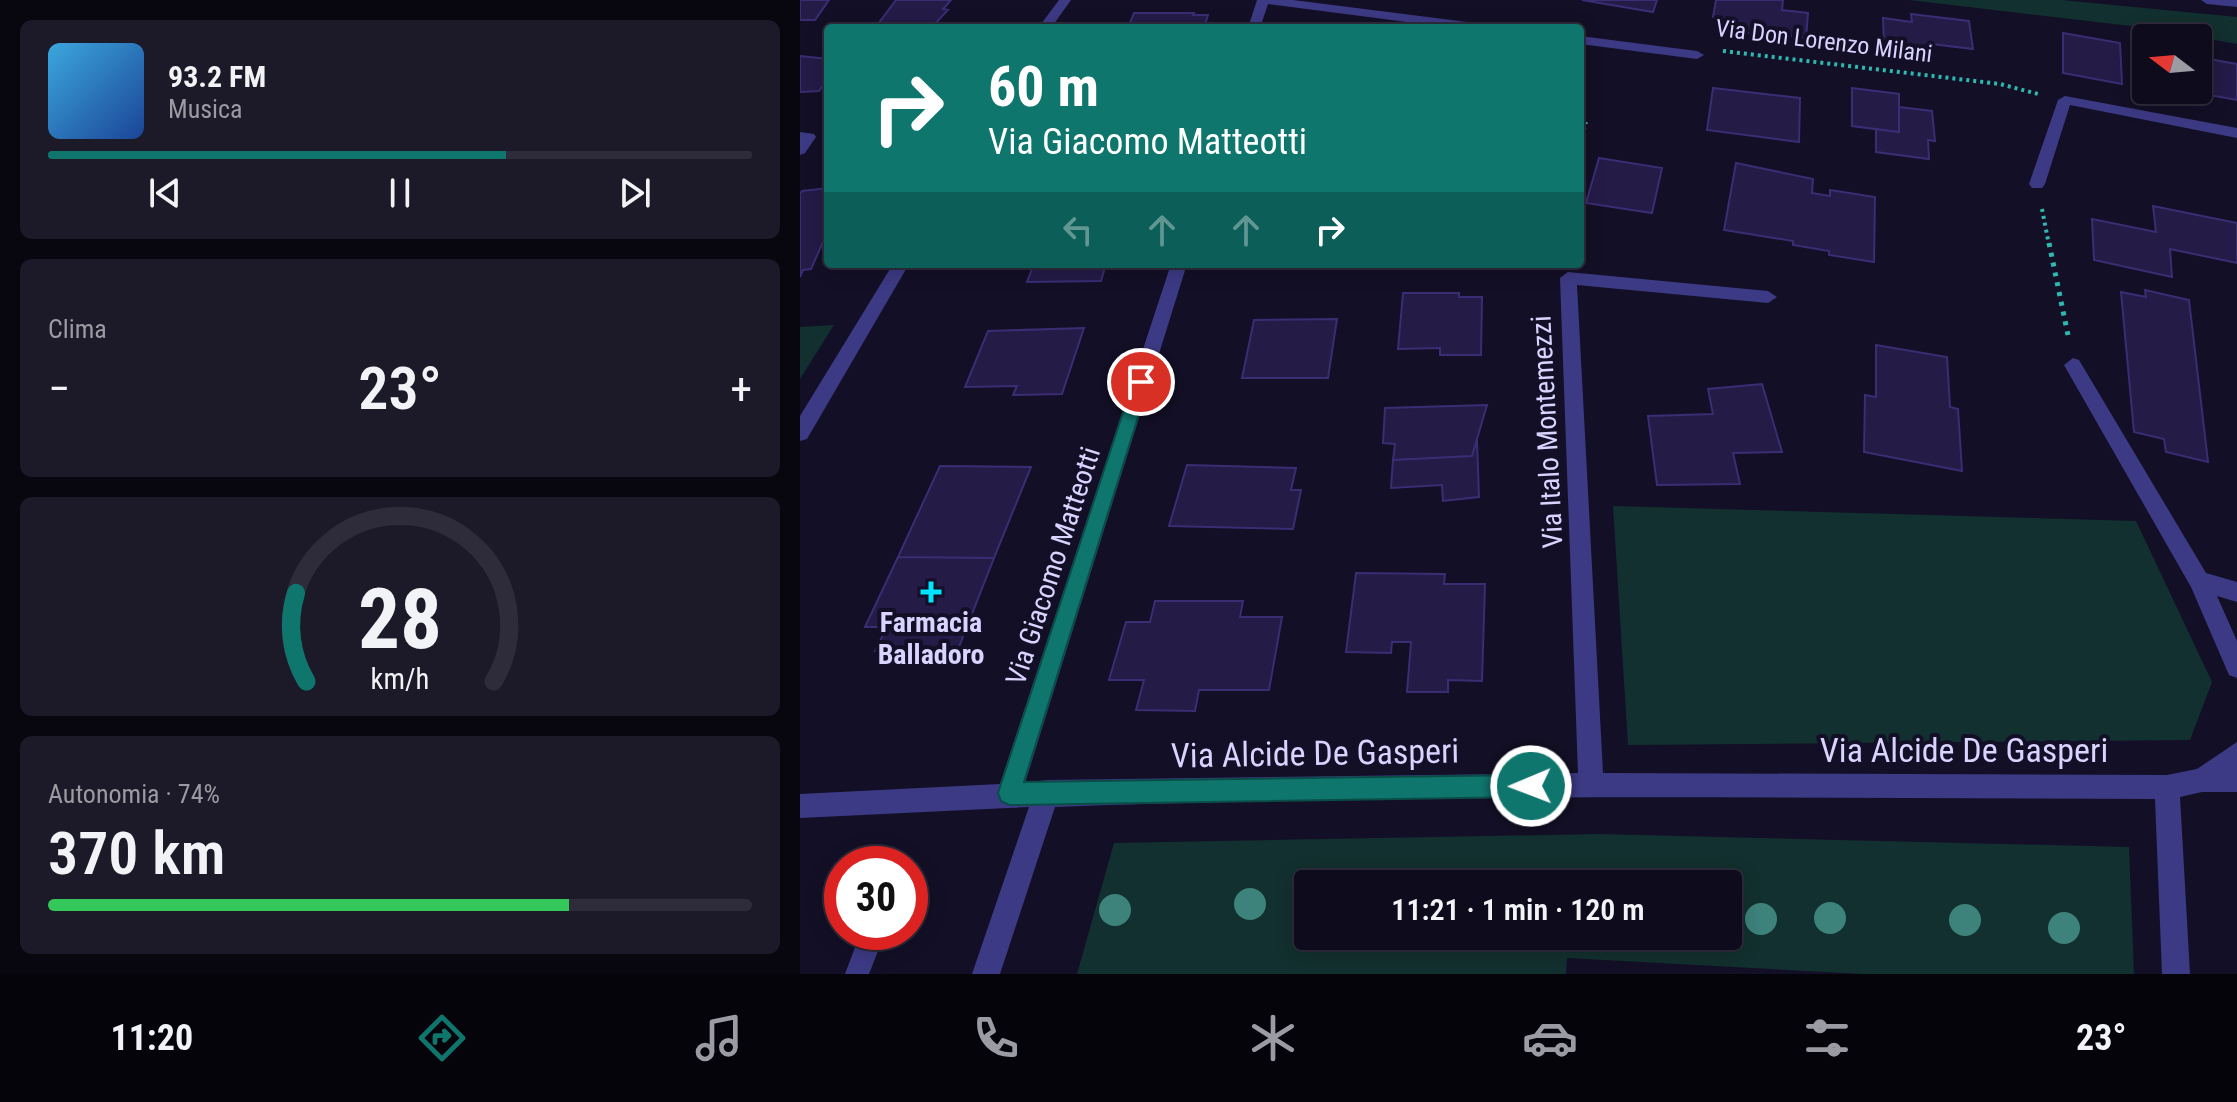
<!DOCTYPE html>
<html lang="it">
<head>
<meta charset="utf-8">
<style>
	body { margin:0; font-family:"Roboto Condensed",sans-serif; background:#1c1929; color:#f1f3f6; height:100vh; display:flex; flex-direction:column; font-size:30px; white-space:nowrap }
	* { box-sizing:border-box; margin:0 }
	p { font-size:26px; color:#9b9ba3 }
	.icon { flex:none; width:44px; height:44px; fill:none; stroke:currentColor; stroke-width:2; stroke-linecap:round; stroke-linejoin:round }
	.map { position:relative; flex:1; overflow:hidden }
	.details { display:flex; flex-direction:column; gap:20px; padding:20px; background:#08060f; width:800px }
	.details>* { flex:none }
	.guide { position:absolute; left:24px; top:24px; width:760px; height:244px; border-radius:8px; box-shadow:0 4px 20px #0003,0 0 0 2px #2e2b3b; background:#0f766e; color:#fff; overflow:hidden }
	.needle { width:52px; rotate:286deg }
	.tools { position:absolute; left:1332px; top:24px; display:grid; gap:16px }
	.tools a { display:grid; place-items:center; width:80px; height:80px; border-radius:8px; background:#0e0b1c; box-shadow:0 4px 20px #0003,0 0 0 2px #2e2b3b; font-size:40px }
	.speed { position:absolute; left:24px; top:846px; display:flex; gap:16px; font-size:40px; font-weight:700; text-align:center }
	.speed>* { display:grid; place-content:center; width:104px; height:104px; border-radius:50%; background:#0e0b1c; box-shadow:0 4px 20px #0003,0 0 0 2px #2e2b3b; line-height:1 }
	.speed .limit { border:12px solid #d22; background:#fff; color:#111 }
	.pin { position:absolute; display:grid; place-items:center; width:68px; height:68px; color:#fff; margin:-34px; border:4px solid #fff; border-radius:50%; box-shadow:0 2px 8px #0007 }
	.me { position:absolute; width:88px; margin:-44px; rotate:269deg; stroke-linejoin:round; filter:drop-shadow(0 0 6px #0008) }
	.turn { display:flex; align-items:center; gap:28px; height:168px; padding:0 32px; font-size:36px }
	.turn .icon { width:104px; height:104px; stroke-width:2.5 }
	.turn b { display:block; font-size:56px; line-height:68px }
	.lanes { display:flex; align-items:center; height:76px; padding:0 32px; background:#0003; justify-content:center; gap:40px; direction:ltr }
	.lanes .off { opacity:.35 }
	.big { font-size:60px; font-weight:600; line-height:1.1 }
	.details .card { flex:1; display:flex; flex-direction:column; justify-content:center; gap:12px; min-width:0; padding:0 28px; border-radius:12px; background:#1c1929 }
	.details .dial { align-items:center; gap:0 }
	.dial svg { height:208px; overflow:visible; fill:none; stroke:#2e2b3b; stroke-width:7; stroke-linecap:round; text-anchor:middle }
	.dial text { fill:#f1f3f6; stroke:none }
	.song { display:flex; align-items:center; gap:24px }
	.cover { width:96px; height:96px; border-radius:12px; background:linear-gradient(135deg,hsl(200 70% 55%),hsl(220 70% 35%)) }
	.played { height:8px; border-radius:4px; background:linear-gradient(90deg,#0f766e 65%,#2e2b3b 65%) }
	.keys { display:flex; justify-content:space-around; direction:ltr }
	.heat { display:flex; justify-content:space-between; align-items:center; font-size:44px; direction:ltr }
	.charge { height:12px; border-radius:6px; background:linear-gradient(90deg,#34c759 74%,#2e2b3b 0) }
	.trip { position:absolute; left:494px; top:870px; width:448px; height:80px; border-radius:8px; background:#0e0b1c; box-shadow:0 4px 20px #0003,0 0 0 2px #2e2b3b; font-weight:600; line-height:80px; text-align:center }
	.menu { display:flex; height:128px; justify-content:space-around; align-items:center; background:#06040b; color:#9b9ba3 }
	.menu .icon { width:56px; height:56px }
	.menu .active { color:#0f766e }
	.menu b { font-size:36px; color:#f1f3f6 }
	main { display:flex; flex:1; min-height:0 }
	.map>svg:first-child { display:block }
</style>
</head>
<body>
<main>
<section class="details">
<div class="card">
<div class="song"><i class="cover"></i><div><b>93.2 FM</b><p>Musica</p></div></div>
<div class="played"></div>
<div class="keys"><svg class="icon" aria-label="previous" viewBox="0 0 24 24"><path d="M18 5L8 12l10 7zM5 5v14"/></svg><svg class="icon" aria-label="pause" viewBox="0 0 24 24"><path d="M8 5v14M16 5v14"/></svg><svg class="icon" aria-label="next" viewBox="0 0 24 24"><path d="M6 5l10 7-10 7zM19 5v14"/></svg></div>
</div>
<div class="card"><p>Clima</p>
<div class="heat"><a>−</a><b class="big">23°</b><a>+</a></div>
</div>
<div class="card dial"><svg viewBox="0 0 100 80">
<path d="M14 69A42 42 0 1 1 86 69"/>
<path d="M14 69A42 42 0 0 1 10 35" stroke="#0f766e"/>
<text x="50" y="56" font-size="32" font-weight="700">28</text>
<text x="50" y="72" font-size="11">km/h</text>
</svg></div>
<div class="card"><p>Autonomia · 74%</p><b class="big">370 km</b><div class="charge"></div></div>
</section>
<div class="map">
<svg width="1437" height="974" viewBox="0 0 1437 974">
	<rect width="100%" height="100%" fill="#130f26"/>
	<!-- green -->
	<path fill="#12302f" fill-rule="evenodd" d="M1109 0H1262L1437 17V44L1348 28Z
		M34 325 0 379V327Z
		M813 506 1336 521 1412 682 1390 740 828 745Z
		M799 834 1329 847 1334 974H1062L767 958 766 974H277L314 843ZM508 884H928V936H508Z"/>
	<!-- building -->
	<path fill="#241b47" stroke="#3b2d73" stroke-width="2" d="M0 0H29L15 20H0Z
		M96 0H151L143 9 148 10 132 27 78 24Z
		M782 0H857L853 12Z
		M916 0H983L982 10 1008 13 1006 38 985 35V30L963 27V35L933 31 935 20 913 17Z
		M334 13H394L393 15H408L404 28H328Z
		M1111 14 1169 21 1173 49 1131 44 1132 50 1084 44 1083 18 1112 22Z
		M1263 33 1320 43 1322 84 1263 73Z
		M0 56 28 59V78L19 91 0 92Z
		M1398 57 1437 64V100L1409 95 1406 75 1399 74Z
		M913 88 1000 98 999 142 907 130Z
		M1052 88 1099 94V132L1052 126Z
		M1099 107 1132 111 1135 141 1128 140 1129 159 1076 152V129L1099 132Z
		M799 158 862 168 852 213 786 203Z
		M936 163 1013 179 1012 193 1030 196V190L1075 197 1074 262 1029 255V251L993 245V241L924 230Z
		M28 188V241L23 242 11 269 3 270 0 277V194L2 191Z
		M1353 206 1437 223V263L1370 249 1372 277 1294 260 1292 219 1356 232Z
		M234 264H306L301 281 227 282Z
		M1345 290 1389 300 1408 462 1366 452 1364 439 1334 432 1321 292 1346 297Z
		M603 293H659V297H682L681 355H640V348L598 349Z
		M537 319 528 378H442L454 320Z
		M284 328 262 394 213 395 217 386 165 387 188 331Z
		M1076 345 1147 357 1150 407 1158 409 1162 471 1064 452 1065 395 1076 397Z
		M962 384 982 452 933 453 940 484 857 485 848 416 913 414 908 389Z
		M687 405 672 456 593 460 595 444 583 443 585 408Z
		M677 440 679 497 643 501 642 485 591 488 593 460 672 456Z
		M387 465 496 468 491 490H501L493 529 369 526Z
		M140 466 231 467 194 558 98 557Z
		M98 557 194 558 157 652 75 651 87 627H65Z
		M556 573 645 574 644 584H685L682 681 648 680V692H607L611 642H592L591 653 546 652Z
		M355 601H443L440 617H482L469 690H399L395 711 336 710 344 680H309L326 622H350Z"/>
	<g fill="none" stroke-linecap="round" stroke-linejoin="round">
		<!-- path-far1 -->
		<path stroke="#2fb8b0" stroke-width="4" stroke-dasharray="3 4" stroke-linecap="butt" d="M923 51 1200 84 1238 94
			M780 144 786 122
			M1242 209 1249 245"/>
		<!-- path -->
		<path stroke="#2fb8b0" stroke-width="5" stroke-dasharray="4 6" stroke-linecap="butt" d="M1249 243 1269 340"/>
		<!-- service -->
		<path fill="#3d3a85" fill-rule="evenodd" d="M66 939 75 942 78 951 69 974H45L57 942Z"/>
		<!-- minor -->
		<path fill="#3d3a85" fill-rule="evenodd" d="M457 0H493L683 24 689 28H653L468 4 460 28H448Z
			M780 36 897 51 904 55 897 59 780 44Z
			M1265 96 1437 128V138L1270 105 1245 184 1242 188H1232L1229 184 1258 100Z
			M0 132 14 134 16 137 5 153 0 155Z
			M371 264H387L225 783 247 780 778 773 760 278 768 272 968 291 977 297 968 303 777 285 803 773 1367 775 1397 769 1437 742V792H1402L1380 797 1390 974H1362L1355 799C988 798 621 793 255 807L200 974H172L229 807 0 818V794L200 784Z
			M1273 358 1279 360 1406 573 1437 582V602L1417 596 1437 641V678L1429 675 1391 587 1264 365Z"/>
		<!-- tertiary -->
		<path fill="#3d3a85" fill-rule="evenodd" d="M259 0H271L251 28H238Z
			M1401 0H1437V7L1407 4Z
			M93 264H109L7 439 0 441V416Z"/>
	</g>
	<!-- trees -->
	<g fill="#3d827b">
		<circle cx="450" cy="904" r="16"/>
		<circle cx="315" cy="910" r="16"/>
		<circle cx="1030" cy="918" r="16"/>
		<circle cx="961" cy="919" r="16"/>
		<circle cx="1165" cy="920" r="16"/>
		<circle cx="1264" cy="928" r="16"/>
	</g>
	<!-- route -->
	<path fill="#0f766e" stroke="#0a4d48" stroke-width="2" d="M341 375 349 382 224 782 731 775 739 778 742 786 739 794 731 797 209 805 201 801 198 793 333 382Z"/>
	<!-- markers -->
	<path fill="#00e5ff" stroke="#130f26" stroke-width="3" d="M127 580h8v8h8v8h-8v8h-8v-8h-8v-8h8z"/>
	<g text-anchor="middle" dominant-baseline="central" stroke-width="8" stroke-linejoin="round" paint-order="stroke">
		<!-- far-street labels -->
		<g font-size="24" fill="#d9d4ff" stroke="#130f26">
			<text transform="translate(1024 41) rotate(7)">Via Don Lorenzo Milani</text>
		</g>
		<!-- street labels -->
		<g font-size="28" fill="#d9d4ff" stroke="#130f26">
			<text transform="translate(747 432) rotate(-93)">Via Italo Montemezzi</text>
			<text transform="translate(253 566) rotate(-72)">Via Giacomo Matteotti</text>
		</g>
		<!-- poi labels -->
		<g font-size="28" font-weight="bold" fill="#d9d4ff" stroke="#130f26">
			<text x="131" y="622">Farmacia<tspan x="131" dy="32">Balladoro</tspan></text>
		</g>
		<!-- near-street labels -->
		<g font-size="34" fill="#d9d4ff" stroke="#130f26">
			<text x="1164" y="750">Via Alcide De Gasperi</text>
			<text transform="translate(515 753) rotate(-1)">Via Alcide De Gasperi</text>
		</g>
	</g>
</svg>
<div class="tools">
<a><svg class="needle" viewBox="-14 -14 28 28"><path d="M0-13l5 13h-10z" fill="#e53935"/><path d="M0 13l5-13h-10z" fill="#9b9ba3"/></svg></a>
</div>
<div class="speed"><div class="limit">30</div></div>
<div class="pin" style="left:341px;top:382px;background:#d93025"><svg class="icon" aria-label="arrive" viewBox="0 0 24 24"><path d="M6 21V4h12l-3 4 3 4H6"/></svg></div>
<svg class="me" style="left:731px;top:786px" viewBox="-20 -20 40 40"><circle r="17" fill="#0f766e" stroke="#fff" stroke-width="3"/><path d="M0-11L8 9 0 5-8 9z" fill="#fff"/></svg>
<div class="trip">11:21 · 1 min · 120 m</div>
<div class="guide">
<div class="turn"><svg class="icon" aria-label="right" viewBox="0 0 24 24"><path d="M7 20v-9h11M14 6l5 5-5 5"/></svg><div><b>60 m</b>Via Giacomo Matteotti</div></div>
<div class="lanes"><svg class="icon off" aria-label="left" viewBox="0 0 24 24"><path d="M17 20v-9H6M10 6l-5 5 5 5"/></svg><svg class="icon off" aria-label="ahead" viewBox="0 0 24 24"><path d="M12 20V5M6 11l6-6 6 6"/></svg><svg class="icon off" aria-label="ahead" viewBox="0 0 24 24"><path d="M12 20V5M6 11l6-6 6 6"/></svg><svg class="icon" aria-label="right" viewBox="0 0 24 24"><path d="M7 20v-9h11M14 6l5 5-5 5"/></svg></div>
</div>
</div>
</main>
<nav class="menu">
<b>11:20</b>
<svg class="icon active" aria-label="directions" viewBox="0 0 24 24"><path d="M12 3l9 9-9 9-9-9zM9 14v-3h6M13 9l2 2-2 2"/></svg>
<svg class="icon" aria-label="music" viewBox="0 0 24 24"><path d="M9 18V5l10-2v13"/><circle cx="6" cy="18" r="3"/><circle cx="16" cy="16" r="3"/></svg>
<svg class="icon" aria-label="phone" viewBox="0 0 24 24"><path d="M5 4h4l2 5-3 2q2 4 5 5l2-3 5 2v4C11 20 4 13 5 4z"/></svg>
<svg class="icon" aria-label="climate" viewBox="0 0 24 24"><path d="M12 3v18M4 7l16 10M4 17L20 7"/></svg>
<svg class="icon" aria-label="car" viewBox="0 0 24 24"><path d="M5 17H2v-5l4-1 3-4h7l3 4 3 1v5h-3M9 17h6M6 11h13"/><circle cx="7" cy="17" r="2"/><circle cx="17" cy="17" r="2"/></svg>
<svg class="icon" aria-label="filters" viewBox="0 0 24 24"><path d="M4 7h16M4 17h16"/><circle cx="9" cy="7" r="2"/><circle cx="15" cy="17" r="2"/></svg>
<b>23°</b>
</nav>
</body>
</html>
